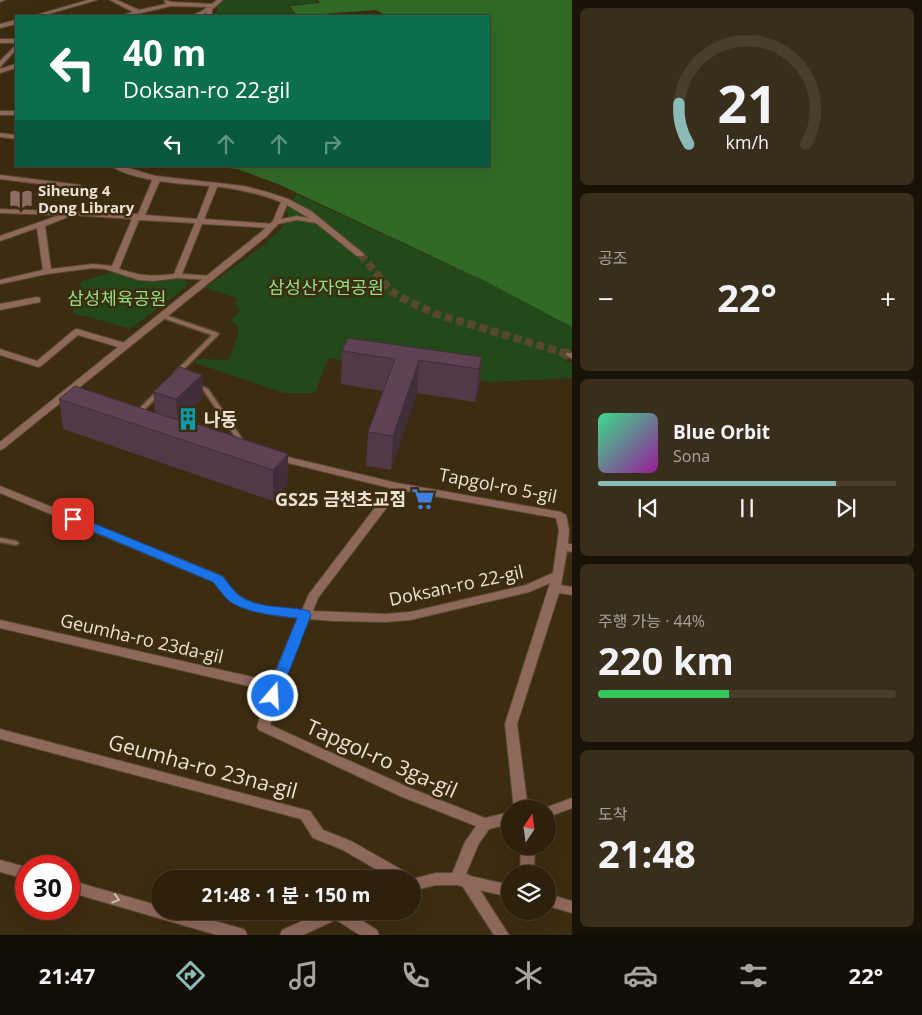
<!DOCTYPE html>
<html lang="ko">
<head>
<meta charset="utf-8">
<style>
	body { margin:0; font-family:"Open Sans","Noto Sans KR",sans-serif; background:#392e1b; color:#f1f3f6; height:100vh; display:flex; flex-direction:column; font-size:19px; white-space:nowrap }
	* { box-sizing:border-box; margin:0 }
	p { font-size:16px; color:#a7a39d }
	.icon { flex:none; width:28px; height:28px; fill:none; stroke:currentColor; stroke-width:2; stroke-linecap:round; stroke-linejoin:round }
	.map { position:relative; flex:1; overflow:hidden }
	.panel { display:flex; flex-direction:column; gap:8px; padding:8px; background:#191207; width:350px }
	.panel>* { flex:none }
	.top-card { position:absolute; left:15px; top:15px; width:475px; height:152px; border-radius:0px; box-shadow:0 5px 20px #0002,0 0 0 1px #483e2e; background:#0b6e4f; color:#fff; overflow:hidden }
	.needle { width:32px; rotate:13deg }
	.tools { position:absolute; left:501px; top:800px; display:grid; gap:10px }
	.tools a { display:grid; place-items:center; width:55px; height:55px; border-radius:50%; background:#2d210d; box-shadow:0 5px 20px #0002,0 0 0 1px #483e2e; font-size:25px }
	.speed { position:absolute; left:15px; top:855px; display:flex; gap:10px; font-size:25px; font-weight:700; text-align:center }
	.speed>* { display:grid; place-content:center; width:65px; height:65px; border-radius:50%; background:#2d210d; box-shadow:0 5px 20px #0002,0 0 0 1px #483e2e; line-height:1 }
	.speed .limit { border:8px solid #d22; background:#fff; color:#111 }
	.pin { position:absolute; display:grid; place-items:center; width:42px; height:42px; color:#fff; margin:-21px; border-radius:10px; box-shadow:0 2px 8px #0006 }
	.me { position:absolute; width:55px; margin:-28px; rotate:19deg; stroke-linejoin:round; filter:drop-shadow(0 0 4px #0008) }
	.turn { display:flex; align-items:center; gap:18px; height:105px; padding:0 25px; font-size:22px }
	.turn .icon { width:65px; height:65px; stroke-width:2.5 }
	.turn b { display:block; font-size:35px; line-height:42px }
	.lanes { display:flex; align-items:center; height:48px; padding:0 25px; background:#0003; justify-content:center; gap:25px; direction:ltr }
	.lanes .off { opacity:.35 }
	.big { font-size:38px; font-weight:700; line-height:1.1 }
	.panel .card { flex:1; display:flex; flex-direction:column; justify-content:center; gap:8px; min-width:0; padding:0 18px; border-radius:8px; background:#392e1b }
	.panel .dial { align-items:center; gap:0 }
	.dial svg { height:130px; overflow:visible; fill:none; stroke:#483e2e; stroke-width:7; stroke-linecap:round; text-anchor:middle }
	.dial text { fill:#f1f3f6; stroke:none }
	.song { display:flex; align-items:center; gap:15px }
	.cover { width:60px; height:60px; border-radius:8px; background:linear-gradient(135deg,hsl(150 70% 55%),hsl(300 70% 35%)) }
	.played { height:5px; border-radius:2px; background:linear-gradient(90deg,#8bbbb9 80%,#483e2e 80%) }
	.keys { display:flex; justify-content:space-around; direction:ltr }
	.heat { display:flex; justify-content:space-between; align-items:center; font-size:28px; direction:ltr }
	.charge { height:8px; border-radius:4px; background:linear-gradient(90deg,#34c759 44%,#483e2e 0) }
	.trip { position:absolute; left:151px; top:870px; width:270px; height:50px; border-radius:25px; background:#2d210d; box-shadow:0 5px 20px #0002,0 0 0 1px #483e2e; font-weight:700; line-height:50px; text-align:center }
	.menu { display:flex; height:80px; justify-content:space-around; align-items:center; background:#120d05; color:#a7a39d }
	.menu .icon { width:35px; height:35px }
	.menu .current { color:#8bbbb9 }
	.menu b { font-size:22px; color:#f1f3f6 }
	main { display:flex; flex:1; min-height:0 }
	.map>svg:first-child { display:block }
</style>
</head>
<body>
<main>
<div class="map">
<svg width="572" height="935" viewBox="0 0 572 935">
	<rect width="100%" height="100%" fill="#3c2c11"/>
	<!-- green -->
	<path fill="#23491b" d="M225 0H315L317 3 288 5 296 16H218L215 13 218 9 215 7Z
		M296 194 487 282 572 327V353L565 361 572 363V378L492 382 328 358 315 393H284L196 363 195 361 198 359 229 360 239 331 236 324 230 321 240 311 235 304 237 298 205 288 264 245 281 229 288 217 287 209Z
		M118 270 131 276 182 277 187 283 185 288 130 329 90 317 73 314V310L82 300 80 282Z"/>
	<!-- forest -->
	<path fill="#306a25" d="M318 0H572V327L487 282 278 184 237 169 206 166H489V16H386L376 10 297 16 290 6 320 3Z"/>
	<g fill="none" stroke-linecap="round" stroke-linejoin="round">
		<!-- tertiary-tunnel-far1 -->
		<path stroke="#56472e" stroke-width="8" stroke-dasharray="8 4" stroke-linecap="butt" d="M360 254 391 291 402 298 436 314 567 354"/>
		<!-- tertiary-tunnel -->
		<path stroke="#56472e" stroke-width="10" stroke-dasharray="10 5" stroke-linecap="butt" d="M563 353 570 355"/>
		<defs>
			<path id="service" d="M162 314 218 333 219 334 179 374H175L174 373 212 335 160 317 159 316Z
				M196 384 208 389 245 443 244 444H240L204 391 194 387 193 386Z
				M160 389 163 391 139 415H135L134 414 158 390Z
				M0 538 16 541 19 543 16 545 0 542Z"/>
			<path id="minor" d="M0 0H5L0 2Z
				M88 0H97L41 16H33Z
				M110 0H117L139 10 166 4 164 0 172 2 213 4 216 6 212 8V16H206L208 7 171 6 128 16H119L133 12Z
				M16 20V24L0 28V24Z
				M0 39H16V43H0Z
				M16 45V50L0 67V61Z
				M16 64V68L0 73V69Z
				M0 111H16V115H0Z
				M0 133 16 135V139L0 137Z
				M0 175 80 185 84 187 80 189 0 179Z
				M154 176 161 178 145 215 197 219 210 185 214 183 218 185 204 219 273 224 277 226 273 228 202 224 182 274 213 276V280H210L177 278 153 281 139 280 105 269 93 268 47 274 0 284V280L43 270 37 228 0 241V236L60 215 0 213V209L138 214ZM73 215 132 219 112 266 93 264 51 269 45 226ZM139 220 195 223 174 274C150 277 142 276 119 269Z
				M37 297 40 298V302L0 310V304Z
				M77 329 128 344 129 346 125 349 78 335 41 366 38 367 0 355V349L37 361 74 330Z
				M275 454 397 483 561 512 566 515 569 530 568 544H572V552L567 551 561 585 572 587V595L559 593 517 724 528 809H514L505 724 550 583 529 592 410 620 385 622 334 621 309 619 283 681 270 725 410 788 485 818 510 812V824L489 829 478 845 466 874 471 876 509 935H494L461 884 457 885 452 883 450 879 465 842 476 826 400 796 259 730 257 727 269 686 257 688 0 628V620L257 678 273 677 298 618C278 616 247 613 229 600 224 596 219 587 214 582L0 493V486L222 576C227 582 231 590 237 594 255 608 281 608 302 610L309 594 390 488 272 459 270 457ZM400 490 556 518 559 530 553 573 526 585 410 612 385 614 313 611 318 598Z
				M0 729 310 811 323 830 351 841 411 875 413 879H393L341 849 313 838 301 819 0 739Z
				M572 798V808L548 817V809H542Z
				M521 846H535L534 874H520Z
				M0 860 26 867V879L0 872Z
				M69 880 160 906V911H179L240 928 245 930 247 935H217L69 892Z
				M332 911H347L377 930 379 935H360L333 918Z"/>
			<path id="tertiary" d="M217 0H223C214 8 204 17 191 16L202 11Z
				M111 166H121L156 176 244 186 267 192 288 199 311 211 364 254 363 256H357L316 223 297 220 278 224 267 236 3 449 0 450V442L261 232 273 221 281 202C261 194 242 190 221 187 190 184 137 183 111 166ZM287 205 309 218 297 216 281 219Z
				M567 353H572V359L566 355Z
				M436 873H457L510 885V897L457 885H436L412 891V879Z
				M548 894 572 901V913L548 906Z
				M325 911H348L346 915 303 935H280L282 930Z"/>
		</defs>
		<!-- service casing -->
		<use href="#service" stroke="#584930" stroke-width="3"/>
		<!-- minor casing -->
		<use href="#minor" stroke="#584930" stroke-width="2"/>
		<!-- tertiary casing -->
		<use href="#tertiary" stroke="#584930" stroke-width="2"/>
		<!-- service -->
		<use href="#service" fill="#8f685c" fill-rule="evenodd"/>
		<!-- minor -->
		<use href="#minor" fill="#8f685c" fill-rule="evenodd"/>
		<!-- tertiary -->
		<use href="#tertiary" fill="#8f685c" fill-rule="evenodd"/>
	</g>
	<!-- wall -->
	<path fill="#513947" d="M342 351 482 357 479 390 475 402 417 393 391 470 366 466 368 432 383 391 341 384Z
		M202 375 203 397 179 420 288 454 287 485 273 501 63 429 59 399 155 412 153 392Z"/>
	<!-- shaded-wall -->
	<path fill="#422e3a" d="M482 357 479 390 475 402 479 369Z
		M419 360 417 393 391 470 393 436Z
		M202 375 203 397 178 422 176 399Z
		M288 454 287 485 273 501V470Z"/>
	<!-- building -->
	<path fill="#5e4253" stroke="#422e3a" d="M348 338 482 357 479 369 419 360 393 436 368 432 395 359 342 351Z
		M180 367 202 375 176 399 153 392Z
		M75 386 183 422 185 420 288 454 273 470 59 399Z"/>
	<!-- one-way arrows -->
	<defs><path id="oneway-chevron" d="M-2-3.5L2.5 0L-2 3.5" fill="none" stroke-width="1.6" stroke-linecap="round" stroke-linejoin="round" transform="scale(1.25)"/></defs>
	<use stroke="#d0bdaf" href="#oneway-chevron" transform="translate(116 899) rotate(16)"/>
	<!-- route -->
	<path fill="#1a73e8" stroke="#114b97" d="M73 515 222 576C227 581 232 589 237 594 257 610 287 605 309 611L311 615 278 700 273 701 268 700 266 696 297 618C277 616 244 613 228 600 223 595 218 588 213 582L68 521 67 519Z"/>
	<!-- icons -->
	<defs>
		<symbol id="library-bare" viewBox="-9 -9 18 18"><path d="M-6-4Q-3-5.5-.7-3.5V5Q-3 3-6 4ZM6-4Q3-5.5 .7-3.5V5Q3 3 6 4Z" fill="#8d6e63" stroke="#3c2c11" stroke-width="2.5" paint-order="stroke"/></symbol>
		<symbol id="building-bare" viewBox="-9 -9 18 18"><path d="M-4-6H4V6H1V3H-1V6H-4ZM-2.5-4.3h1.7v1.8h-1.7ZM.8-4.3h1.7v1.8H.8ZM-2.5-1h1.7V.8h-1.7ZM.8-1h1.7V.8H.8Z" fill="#0f9aa8" stroke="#3c2c11" stroke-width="2.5" paint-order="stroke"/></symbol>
		<symbol id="supermarket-bare" viewBox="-9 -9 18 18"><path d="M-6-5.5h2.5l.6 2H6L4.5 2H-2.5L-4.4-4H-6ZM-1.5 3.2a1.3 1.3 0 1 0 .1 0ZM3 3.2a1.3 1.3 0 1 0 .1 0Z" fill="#3f7fe0" stroke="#3c2c11" stroke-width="2.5" paint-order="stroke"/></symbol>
	</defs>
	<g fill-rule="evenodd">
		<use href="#library-bare" x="5" y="183" width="32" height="32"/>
		<use href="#building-bare" x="172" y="403" width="32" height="32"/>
		<use href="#supermarket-bare" x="407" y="483" width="32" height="32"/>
	</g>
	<g text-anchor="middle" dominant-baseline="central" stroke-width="5" stroke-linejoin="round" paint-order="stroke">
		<!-- far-poi labels -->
		<g font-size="15" font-weight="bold" fill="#ece1d2" stroke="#3c2c11" text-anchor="start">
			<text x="38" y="190">Siheung 4<tspan x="38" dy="17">Dong Library</tspan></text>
		</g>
		<!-- park labels -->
		<g font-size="18" fill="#90df81" stroke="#3c2c11">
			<text x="326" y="287">삼성산자연공원</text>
			<text x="117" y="298">삼성체육공원</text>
		</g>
		<!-- poi labels -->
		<g font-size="18" font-weight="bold" fill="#ece1d2" stroke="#3c2c11" text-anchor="start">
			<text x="204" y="419">나동</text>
			<text x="406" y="499" text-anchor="end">GS25 금천초교점</text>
		</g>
		<!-- street labels -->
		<g font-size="18" fill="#ece1d2" stroke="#3c2c11">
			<text transform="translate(498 485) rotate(11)">Tapgol-ro 5-gil</text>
			<text transform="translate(456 585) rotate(-12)">Doksan-ro 22-gil</text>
			<text transform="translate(142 638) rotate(13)">Geumha-ro 23da-gil</text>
		</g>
		<!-- near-street labels -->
		<g font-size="21" fill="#ece1d2" stroke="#3c2c11">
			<text transform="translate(382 758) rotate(24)">Tapgol-ro 3ga-gil</text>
			<text transform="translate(203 766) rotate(15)">Geumha-ro 23na-gil</text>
		</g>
	</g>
</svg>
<div class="tools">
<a><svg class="needle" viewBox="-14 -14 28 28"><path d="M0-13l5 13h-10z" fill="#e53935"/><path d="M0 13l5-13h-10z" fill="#a7a39d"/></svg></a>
<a><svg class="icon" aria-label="layers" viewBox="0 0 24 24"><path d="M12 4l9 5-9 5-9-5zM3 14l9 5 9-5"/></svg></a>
</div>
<div class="speed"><div class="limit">30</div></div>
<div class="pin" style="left:73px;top:519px;background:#d93025"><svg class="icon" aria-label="arrive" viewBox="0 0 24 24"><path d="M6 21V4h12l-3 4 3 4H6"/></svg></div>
<svg class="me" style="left:273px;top:696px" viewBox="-20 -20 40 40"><circle r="17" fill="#1a73e8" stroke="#fff" stroke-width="3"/><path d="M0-11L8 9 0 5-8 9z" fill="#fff"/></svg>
<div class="trip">21:48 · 1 분 · 150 m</div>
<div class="top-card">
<div class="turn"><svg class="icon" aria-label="left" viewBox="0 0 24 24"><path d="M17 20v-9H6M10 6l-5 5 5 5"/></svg><div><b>40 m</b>Doksan-ro 22-gil</div></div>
<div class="lanes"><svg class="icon" aria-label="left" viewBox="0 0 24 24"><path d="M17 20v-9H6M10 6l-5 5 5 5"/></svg><svg class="icon off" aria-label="ahead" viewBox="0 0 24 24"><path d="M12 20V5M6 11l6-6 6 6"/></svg><svg class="icon off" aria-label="ahead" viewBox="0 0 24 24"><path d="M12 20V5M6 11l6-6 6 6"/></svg><svg class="icon off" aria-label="right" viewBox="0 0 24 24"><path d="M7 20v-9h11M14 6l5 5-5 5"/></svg></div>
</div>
</div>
<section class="panel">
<div class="card dial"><svg viewBox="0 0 100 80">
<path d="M14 69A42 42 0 1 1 86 69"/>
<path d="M14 69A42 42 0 0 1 8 44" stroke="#8bbbb9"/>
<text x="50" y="56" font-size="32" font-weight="700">21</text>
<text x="50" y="72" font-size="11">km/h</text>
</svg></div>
<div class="card"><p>공조</p>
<div class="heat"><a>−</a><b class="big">22°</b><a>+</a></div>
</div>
<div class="card">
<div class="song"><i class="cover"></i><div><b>Blue Orbit</b><p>Sona</p></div></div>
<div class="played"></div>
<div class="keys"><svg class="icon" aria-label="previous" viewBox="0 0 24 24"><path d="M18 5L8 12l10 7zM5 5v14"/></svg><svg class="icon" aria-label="pause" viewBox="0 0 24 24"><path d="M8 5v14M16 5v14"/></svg><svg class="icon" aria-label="next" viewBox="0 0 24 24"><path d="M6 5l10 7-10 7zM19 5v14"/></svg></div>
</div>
<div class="card"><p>주행 가능 · 44%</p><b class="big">220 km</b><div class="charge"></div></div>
<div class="card"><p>도착</p><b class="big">21:48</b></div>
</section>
</main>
<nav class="menu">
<b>21:47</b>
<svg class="icon current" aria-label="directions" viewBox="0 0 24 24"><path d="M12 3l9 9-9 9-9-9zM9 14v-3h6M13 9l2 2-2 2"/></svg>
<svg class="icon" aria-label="music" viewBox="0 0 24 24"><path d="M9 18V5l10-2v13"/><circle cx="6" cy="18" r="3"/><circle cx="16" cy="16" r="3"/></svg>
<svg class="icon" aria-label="phone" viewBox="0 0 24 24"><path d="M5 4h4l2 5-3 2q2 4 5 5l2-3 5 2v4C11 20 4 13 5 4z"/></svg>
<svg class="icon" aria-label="climate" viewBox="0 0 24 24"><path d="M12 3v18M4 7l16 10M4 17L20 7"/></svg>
<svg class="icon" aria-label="car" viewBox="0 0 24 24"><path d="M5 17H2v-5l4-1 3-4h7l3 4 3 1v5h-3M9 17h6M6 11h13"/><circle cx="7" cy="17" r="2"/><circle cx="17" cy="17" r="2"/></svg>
<svg class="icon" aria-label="filters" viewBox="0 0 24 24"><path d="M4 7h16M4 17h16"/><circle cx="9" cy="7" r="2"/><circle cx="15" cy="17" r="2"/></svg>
<b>22°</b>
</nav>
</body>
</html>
